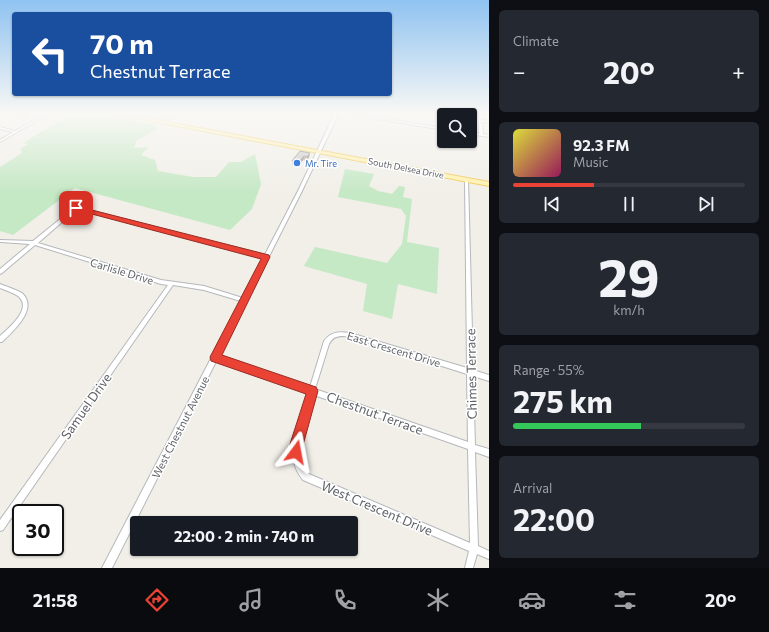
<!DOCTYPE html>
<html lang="en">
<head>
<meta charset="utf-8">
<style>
	body { margin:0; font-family:Commissioner,sans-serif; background:#242831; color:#f1f3f6; height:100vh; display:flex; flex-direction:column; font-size:15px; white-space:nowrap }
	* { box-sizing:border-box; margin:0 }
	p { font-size:13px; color:#9ea1a6 }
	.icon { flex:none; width:22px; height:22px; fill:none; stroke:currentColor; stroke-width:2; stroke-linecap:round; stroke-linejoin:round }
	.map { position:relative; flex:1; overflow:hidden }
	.sheet { display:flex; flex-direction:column; gap:10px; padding:10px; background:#0d0f14; width:280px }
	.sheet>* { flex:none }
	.banner { position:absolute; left:12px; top:12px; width:380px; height:84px; border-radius:4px; box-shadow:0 1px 3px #0004; background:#1a4fa0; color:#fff; overflow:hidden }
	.fabs { position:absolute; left:437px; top:108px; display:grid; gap:8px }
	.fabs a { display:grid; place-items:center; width:40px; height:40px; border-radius:4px; background:#171b24; box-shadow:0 1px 3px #0004; font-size:20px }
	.speed { position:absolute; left:12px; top:504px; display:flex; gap:8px; font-size:20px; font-weight:700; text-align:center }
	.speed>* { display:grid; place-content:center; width:52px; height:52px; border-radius:50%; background:#171b24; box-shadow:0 1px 3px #0004; line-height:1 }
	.speed .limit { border:2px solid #111; border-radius:6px; background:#fff; color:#111 }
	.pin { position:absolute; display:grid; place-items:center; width:34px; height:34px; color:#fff; margin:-17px; border-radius:8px; box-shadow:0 2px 6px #0006 }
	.me { position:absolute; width:44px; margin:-22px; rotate:13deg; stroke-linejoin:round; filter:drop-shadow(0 0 3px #0008) }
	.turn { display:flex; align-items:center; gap:14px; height:84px; padding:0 12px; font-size:18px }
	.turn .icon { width:52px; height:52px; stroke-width:2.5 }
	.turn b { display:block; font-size:28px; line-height:34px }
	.big { font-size:30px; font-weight:700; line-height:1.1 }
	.sheet .card { flex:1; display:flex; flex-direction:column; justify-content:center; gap:6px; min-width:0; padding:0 14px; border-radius:6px; background:#242831 }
	.sheet .dial { align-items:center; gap:0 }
	.dial b { font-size:52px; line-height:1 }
	.song { display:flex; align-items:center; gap:12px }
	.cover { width:48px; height:48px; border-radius:6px; background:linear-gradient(135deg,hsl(60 70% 55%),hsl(330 70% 35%)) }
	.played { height:4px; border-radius:2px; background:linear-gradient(90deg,#ea4335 35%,#363941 35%) }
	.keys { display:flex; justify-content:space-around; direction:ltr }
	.heat { display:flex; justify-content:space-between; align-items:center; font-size:22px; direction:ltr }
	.charge { height:6px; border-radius:3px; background:linear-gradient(90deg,#34c759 55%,#363941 0) }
	.trip { position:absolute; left:130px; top:516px; width:228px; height:40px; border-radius:4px; background:#171b24; box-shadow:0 1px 3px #0004; font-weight:700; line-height:40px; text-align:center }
	.tab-bar { display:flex; height:64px; justify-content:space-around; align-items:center; background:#090b0e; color:#9ea1a6 }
	.tab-bar .icon { width:28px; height:28px }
	.tab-bar .current { color:#ea4335 }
	.tab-bar b { font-size:18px; color:#f1f3f6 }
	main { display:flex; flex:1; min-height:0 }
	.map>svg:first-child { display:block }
</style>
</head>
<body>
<main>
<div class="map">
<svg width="489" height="568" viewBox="0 0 489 568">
	<rect width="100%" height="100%" fill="#f1efe8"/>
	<!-- green -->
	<path fill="#c5e8c5" d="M72 113H93L155 125 158 129 137 140 134 148 149 147 141 155 155 160 158 171 193 177H216L229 162H241L255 154 261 184 252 209 230 230 75 188 13 235 0 231V167L22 153 20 149 28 144 23 143Z
		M345 169 374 174 369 186 378 191 392 194 399 186 405 187 403 197 412 199 407 242 439 248 437 294 398 284 392 319 363 311 367 284 304 266 315 247 387 263 402 244 406 216 401 209 338 197Z"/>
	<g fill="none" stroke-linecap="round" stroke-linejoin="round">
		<defs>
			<path id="minor" d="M47 113H50L0 142V140L13 132 0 129V127L15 131Z
				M130 113H133L129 117H127V115Z
				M173 113H176L164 124H162V122Z
				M321 113H328L337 115 336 116Z
				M341 113H348L444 128V130Z
				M426 113H432L444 115V117Z
				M450 113H457L465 115H458Z
				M480 113H482L483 119 474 118V116L480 117Z
				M483 113H489V115L483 114Z
				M470 118 489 121V123L482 122 483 134 489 135V137L470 134V132L479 134V121L470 120Z
				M465 178H467L468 179 473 370 489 375V381L473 376 475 445 489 449V457L475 452 478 546 489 551V559L477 554 473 568H465L469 551 303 480C294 469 292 458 293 444L308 393 213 359 212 357 213 355 215 354 310 387 324 341C330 332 339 331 350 333L467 368ZM343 336 350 337 467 374 468 442 315 389 329 344C332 338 336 336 343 336ZM314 395 468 449 470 543 309 474 303 467 300 462 299 454V444Z
				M75 207H77L266 255 268 257 266 259 77 209 38 243 161 280 204 286 246 299 247 300 246 301 244 302 204 290 173 285 3 530 0 531V520L168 285 161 284 35 245 2 273 0 274V269L30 244 1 242H0V240L33 241Z
				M0 284C5 286 20 291 23 294 38 310 12 332 2 342H0V336C8 329 31 310 20 298 17 294 5 290 0 288Z"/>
			<path id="tertiary" d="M335 113H339L302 191 112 568H102L298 191Z"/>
			<path id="primary" d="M109 113H119L489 182V186Z"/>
		</defs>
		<!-- minor casing -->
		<use href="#minor" stroke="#b5b8bc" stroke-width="2"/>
		<!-- tertiary casing -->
		<use href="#tertiary" stroke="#b5b8bc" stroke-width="2"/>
		<!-- primary casing -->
		<use href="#primary" stroke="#f2c960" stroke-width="2"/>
		<!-- minor -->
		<use href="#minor" fill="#fff" fill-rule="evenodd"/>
		<!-- tertiary -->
		<use href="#tertiary" fill="#fff" fill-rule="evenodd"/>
		<!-- primary -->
		<use href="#primary" fill="#fff2af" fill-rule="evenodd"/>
	</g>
	<!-- wall -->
	<path fill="#afaea9" d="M13 113H39L36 115 30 114 24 117 14 115Z
		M310 153 309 157 307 161 303 160 299 166 292 165V161Z"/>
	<!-- shaded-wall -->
	<path fill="#8f8d8a" d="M23 113H30V114L24 117Z
		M310 153 309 157 307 161V157Z
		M304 156 303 160 299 166V162Z"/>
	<!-- building -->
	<path fill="#cccac5" stroke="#8f8d8a" d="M300 151 310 153 307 157 304 156 299 162 292 161Z"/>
	<!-- sky -->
	<linearGradient id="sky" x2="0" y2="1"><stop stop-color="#8fc3f1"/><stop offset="0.59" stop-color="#f9f8f5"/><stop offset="1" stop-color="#f9f8f5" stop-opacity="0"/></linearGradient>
	<rect width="489" height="193" fill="url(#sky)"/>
	<!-- route -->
	<path fill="#ea4335" stroke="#982c22" d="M73 206H76L269 255 270 257 222 355 316 387 318 391 300 456 296 458 291 456 289 452 290 444 306 394 211 361 210 357 261 259 73 209Z"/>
	<!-- markers -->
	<circle fill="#3f7fe0" stroke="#fff" stroke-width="1.5" cx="297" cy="163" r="4"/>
	<g text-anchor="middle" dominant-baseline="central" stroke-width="3" stroke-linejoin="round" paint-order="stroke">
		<!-- far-shop labels -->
		<g font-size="9" fill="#366cbe" stroke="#fff" text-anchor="start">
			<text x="305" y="163">Mr. Tire</text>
		</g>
		<!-- far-street labels -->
		<g font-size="9" fill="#5f6368" stroke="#fff">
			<text transform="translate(406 168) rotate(11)">South Delsea Drive</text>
		</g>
		<!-- street labels -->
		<g font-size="11" fill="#5f6368" stroke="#fff">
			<text transform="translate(122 271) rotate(17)">Carlisle Drive</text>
			<text transform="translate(394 349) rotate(17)">East Crescent Drive</text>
			<text transform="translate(180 427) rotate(-63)">West Chestnut Avenue</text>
		</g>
		<!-- near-street labels -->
		<g font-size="13" fill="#5f6368" stroke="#fff">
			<text transform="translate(471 374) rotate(-91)">Chimes Terrace</text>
			<text transform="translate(86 406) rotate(-55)">Samuel Drive</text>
			<text transform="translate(375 413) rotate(20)">Chestnut Terrace</text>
			<text transform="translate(377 508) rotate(23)">West Crescent Drive</text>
		</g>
	</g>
</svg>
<div class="fabs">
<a><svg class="icon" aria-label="search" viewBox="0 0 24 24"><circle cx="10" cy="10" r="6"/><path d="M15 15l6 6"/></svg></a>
</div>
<div class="speed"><div class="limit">30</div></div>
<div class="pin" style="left:76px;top:208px;background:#d93025"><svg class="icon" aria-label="arrive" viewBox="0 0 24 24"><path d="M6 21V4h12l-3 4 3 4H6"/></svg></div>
<svg class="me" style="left:296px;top:452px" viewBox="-20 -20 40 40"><path d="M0-17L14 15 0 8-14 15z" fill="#ea4335" stroke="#fff" stroke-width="4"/></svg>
<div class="trip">22:00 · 2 min · 740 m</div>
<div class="banner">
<div class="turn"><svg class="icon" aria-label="left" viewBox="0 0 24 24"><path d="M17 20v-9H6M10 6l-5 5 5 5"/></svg><div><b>70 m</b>Chestnut Terrace</div></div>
</div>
</div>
<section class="sheet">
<div class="card"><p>Climate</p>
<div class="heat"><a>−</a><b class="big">20°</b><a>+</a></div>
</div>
<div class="card">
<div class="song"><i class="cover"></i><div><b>92.3 FM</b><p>Music</p></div></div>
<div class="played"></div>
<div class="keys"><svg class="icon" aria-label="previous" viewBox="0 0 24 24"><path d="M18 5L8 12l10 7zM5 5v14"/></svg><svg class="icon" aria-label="pause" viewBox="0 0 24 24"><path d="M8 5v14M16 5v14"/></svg><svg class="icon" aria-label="next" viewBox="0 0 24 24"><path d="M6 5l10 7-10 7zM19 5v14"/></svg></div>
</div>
<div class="card dial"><b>29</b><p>km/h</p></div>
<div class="card"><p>Range · 55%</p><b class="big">275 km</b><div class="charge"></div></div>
<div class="card"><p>Arrival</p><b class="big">22:00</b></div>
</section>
</main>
<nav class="tab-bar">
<b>21:58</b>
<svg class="icon current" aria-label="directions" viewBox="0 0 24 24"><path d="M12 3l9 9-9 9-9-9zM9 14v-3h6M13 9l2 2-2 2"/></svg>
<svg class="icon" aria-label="music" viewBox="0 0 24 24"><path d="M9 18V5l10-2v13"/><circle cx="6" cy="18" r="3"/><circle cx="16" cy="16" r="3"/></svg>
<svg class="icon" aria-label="phone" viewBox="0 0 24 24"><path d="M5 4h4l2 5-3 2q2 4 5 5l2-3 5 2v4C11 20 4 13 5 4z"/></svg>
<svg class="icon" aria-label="climate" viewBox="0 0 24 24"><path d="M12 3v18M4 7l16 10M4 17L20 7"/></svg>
<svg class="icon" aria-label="car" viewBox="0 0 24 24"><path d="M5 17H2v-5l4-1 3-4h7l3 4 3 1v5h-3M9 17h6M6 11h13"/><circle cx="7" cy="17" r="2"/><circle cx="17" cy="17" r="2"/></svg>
<svg class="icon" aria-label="filters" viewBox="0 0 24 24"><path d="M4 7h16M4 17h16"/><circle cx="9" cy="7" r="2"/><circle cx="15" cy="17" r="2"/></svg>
<b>20°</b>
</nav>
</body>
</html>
